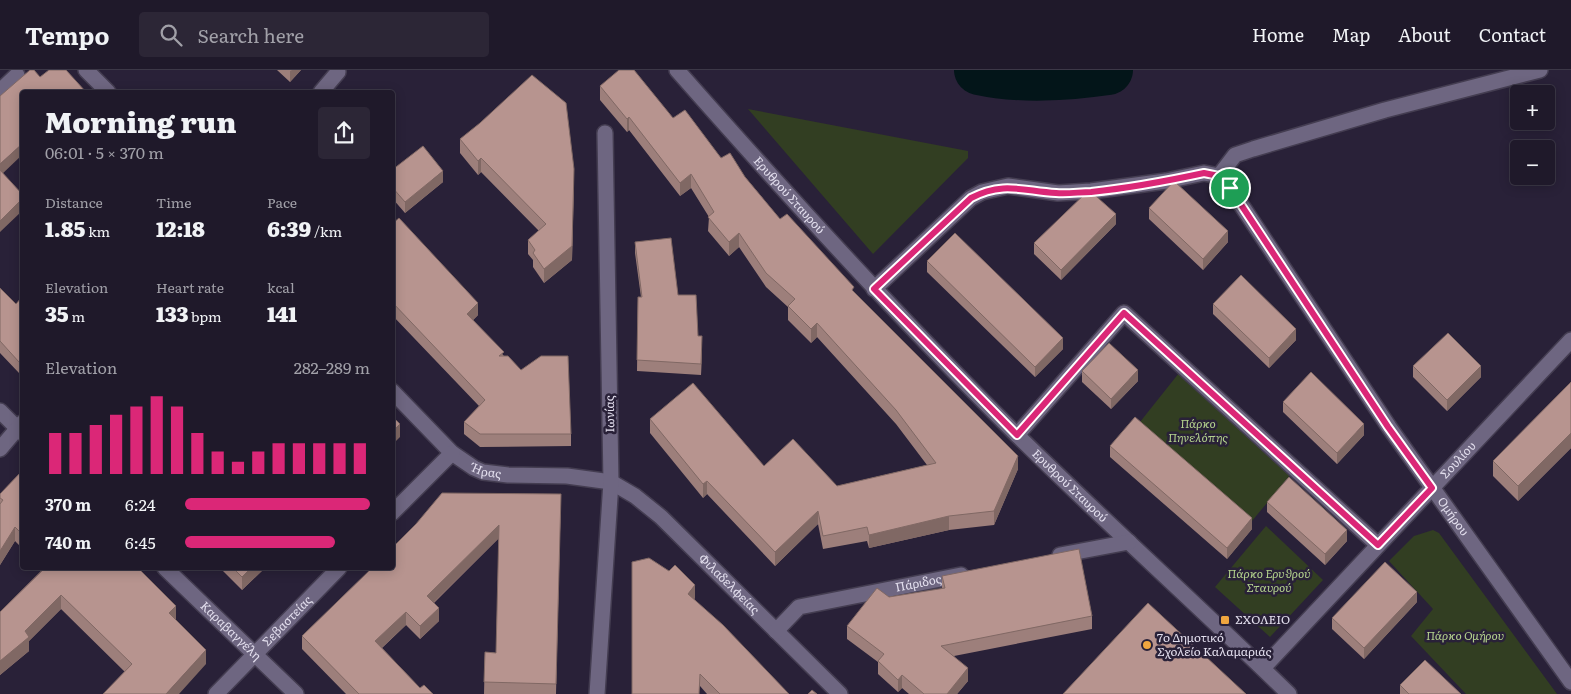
<!DOCTYPE html>
<meta charset="utf-8">
<style>
:root{--surface:#1f192a;--page:#2c2636;--text:#f1f3f6;--muted:#a1a0a8;--line:#3c3847;--accent:#db2777}
body{margin:0;font-family:Literata,serif;background:var(--page);color:var(--text);height:100vh;display:flex;flex-direction:column;font-size:19px;white-space:nowrap}
*{box-sizing:border-box;margin:0}
p{font-size:16px;color:var(--muted)}
.icon{flex:none;width:28px;height:28px;fill:none;stroke:currentColor;stroke-width:2;stroke-linecap:round;stroke-linejoin:round}
.map{position:relative;flex:1;overflow:hidden}
.sheet{position:absolute;left:20px;top:20px;width:375px;height:480px;display:flex;flex-direction:column;background:var(--surface);border-radius:5px;box-shadow:0 2px 12px #0003,0 0 0 1px var(--line)}
.sheet>*{flex:none}
.tools{position:absolute;left:1510px;top:15px;display:grid;gap:10px}
.tools a{display:grid;place-items:center;width:45px;height:45px;border-radius:5px;background:var(--surface);box-shadow:0 2px 12px #0003,0 0 0 1px var(--line);font-size:25px}
.pin{position:absolute;display:grid;place-items:center;width:42px;height:42px;color:#fff;margin:-21px;border:2px solid #fff;border-radius:50%;box-shadow:0 1px 5px #0007}
.round{display:grid;place-items:center;flex:none;width:52px;height:52px;border-radius:5px;background:var(--page)}
.headline{display:flex;align-items:center;justify-content:space-between;height:85px;padding:0 25px}
h1{font-size:28px;font-weight:800;line-height:38px}
.stats{display:grid;grid-template-columns:repeat(3,1fr);gap:8px;height:85px;padding:5px 25px}
.stats div{display:grid;align-content:center}
.stats b{font-size:21px;font-weight:800}
.stats small{font-size:14px;font-weight:400}
.stats p{font-size:14px}
.chart{height:140px;padding:10px 25px}
.chart p{display:flex;justify-content:space-between}
.chart svg{width:100%;height:90px;margin-top:5px;stroke:var(--accent);stroke-width:6}
ul{padding:0 25px;list-style:none;font-size:16px}
li{display:grid;grid-template-columns:80px 60px 1fr;align-items:center;height:38px}
li i{height:12px;border-radius:6px;background:var(--accent)}
header{display:flex;align-items:center;gap:30px;box-sizing:border-box;height:70px;padding:0 25px;background:var(--surface);border-bottom:1px solid var(--line)}
header strong{font-size:24px}
nav{display:flex;gap:28px;margin-inline-start:auto;font-size:18px}
.search{width:350px;height:45px;background:var(--page);display:flex;align-items:center;gap:12px;box-sizing:border-box;padding:0 18px;border-radius:5px;color:var(--muted);font-size:19px}
.map>svg:first-child{display:block}
.green{fill:#323e22}
.lines{fill:none;stroke-linecap:round;stroke-linejoin:round}
.river{stroke:#031519;stroke-width:50}
.minor-casing{stroke:#443d51;stroke-width:18}
.minor{stroke:#6e6681;stroke-width:15}
.wall{fill:#9d7f7b}
.shaded-wall{fill:#806864}
.building{fill:#b7948f;stroke:#806864}
.route-casing{stroke:#fff;stroke-width:10}
.route{stroke:#db2777;stroke-width:6}
.poi-dot{fill:#f0a63f;stroke:#292138;stroke-width:2}
.labels{text-anchor:middle;stroke-width:5;stroke-linejoin:round;paint-order:stroke}
.street-label{font-size:12px;fill:#e3dfee;stroke:#292138}
.park-label{font-size:12px;font-style:italic;fill:#b4d28d;stroke:#292138}
.poi-label{font-size:12px;fill:#e3dfee;stroke:#292138;text-anchor:start}
</style>
<header>
<strong>Tempo</strong>
<div class="search"><svg class="icon" aria-label="search" viewBox="0 0 24 24"><circle cx="10" cy="10" r="6"/><path d="M15 15l6 6"/></svg>Search here</div>
<nav><a>Home</a><a>Map</a><a>About</a><a>Contact</a></nav>
</header>
<div class="map">
<svg width="1571" height="624" viewBox="0 0 1571 624">
<rect width="100%" height="100%" fill="#292138"/>
<path class="green" d="M748 39 968 81V88L873 184Z
M1179 303 1291 404 1252 451 1140 352Z
M1266 456 1323 510 1270 567 1215 517Z
M1433 460 1439 463 1557 624H1466L1411 566 1433 539 1389 491 1414 466Z"/>
<g class="lines">
<path class="river" d="M979 0C1021 9 1065 6 1108 0"/>
<g class="minor-casing">
<g id="minor">
<path d="M86 0 108 22"/>
<path id="s1" d="M677 0C787 125 897 246 1015 363 1105 452 1199 536 1289 624"/>
<path d="M0 21 17 5"/>
<path d="M321 22 338 2"/>
<path d="M1219 106 1235 85 1253 79 1385 40 1540 0"/>
<path id="s2" d="M874 219 971 128 982 122 1008 116 1058 123 1091 121 1166 111 1204 103 1219 106 1230 118 1389 357 1571 612"/>
<path id="s3" d="M392 321 452 383 474 398 483 402 508 405 567 406 611 412 635 426 661 447 840 624"/>
<path d="M0 341 22 363"/>
<path d="M1017 365 1124 243 1378 475"/>
<path d="M0 379 22 353"/>
<path d="M392 443 452 383"/>
<path d="M1060 485 1129 472"/>
<path id="s4" d="M165 498 296 624"/>
<path id="s5" d="M776 561 799 537 961 505"/>
<path id="s6" d="M1263 598 1571 270"/>
<path id="s7" d="M216 624 339 498"/>
<path d="M597 624 611 412 605 63"/>
</g>
</g>
<use href="#minor" class="minor"/>
</g>
<path class="wall" d="M277 0H301L290 12Z
M600 16 673 48 745 107 780 149 854 222 1018 399 994 455 949 460 869 478 867 471 823 479 818 454 775 496 707 424 703 428 650 363V349L764 396 837 416 927 395 896 354 817 267 811 273 788 250V237L766 217 739 177 729 186 708 161 709 147 691 118 680 126 629 60 627 62 600 30Z
M460 69 574 113 572 190 544 213 533 197V190L528 184V170L539 161 481 102 478 105 460 83Z
M392 100 443 112 405 143 392 128Z
M1149 138 1228 172 1203 200 1149 149Z
M392 154 478 245 473 250 571 364V376L480 377 464 364V352L479 336 392 245Z
M1116 154 1061 210 1034 184V173Z
M635 172 678 225 702 277 701 305 637 301 638 227H641L635 183Z
M927 191 1063 279 1035 307 927 202Z
M0 218 16 234 22 227 19 303 0 283Z
M1213 234 1296 270 1269 298 1213 244Z
M1413 296 1481 307 1447 341 1413 307Z
M1082 301 1138 311 1111 339 1082 312Z
M1571 312V378L1518 431 1493 406V391Z
M1283 332 1364 365 1337 394 1283 342Z
M1110 376 1252 459 1227 489 1110 387Z
M22 401V478L15 471 0 495V424Z
M561 424 556 624H484L485 582 496 583 499 468 434 533 439 551 420 569 406 555 382 578 420 618 433 624H346L302 579V566Z
M1267 432 1347 471 1325 495 1267 442Z
M632 492 695 528 694 529 789 624H707L700 616Z
M42 498H138L176 550 206 594 125 602 61 539 29 571V581L0 605V542L43 499Z
M220 498H265L242 520Z
M942 506 1092 546V559L954 586 968 611 957 624H909L902 618 898 622 878 604V592L847 569V556L889 527 942 519Z
M1417 532 1364 589 1332 559V548Z
M1400 615 1461 624H1400Z"/>
<path class="shaded-wall" d="M292 0H301L290 12V1Z
M629 47V60L627 62V49Z
M22 74V85L0 106V94Z
M481 88V102L478 105V91Z
M574 99 572 190 544 213V199Z
M443 101V112L405 143V132Z
M691 104V118L680 126V113Z
M22 129V141L0 162V151Z
M1116 144V154L1061 210V200Z
M1228 161V172L1203 200V189Z
M739 163V177L729 186V172Z
M478 233V245L467 256V244Z
M817 253V267L811 273V259Z
M1296 259V270L1269 298V288Z
M702 266V277L701 305V294Z
M1063 268V279L1035 307V297Z
M22 288V299L19 303V292Z
M1481 296V307L1447 341V330Z
M1138 300V311L1111 339V329Z
M400 354V367L392 375V362Z
M1364 354V365L1337 394V383Z
M1571 363V378L1518 431V416Z
M1018 386V399L994 455V441Z
M707 411V424L703 428V414Z
M818 441V454L775 496V482Z
M949 446V460L869 478V465Z
M1252 448V459L1227 489V478Z
M499 455V468L427 539V526Z
M15 457V471L0 495V481Z
M1347 460V471L1325 495V484Z
M251 498H265L242 520V507Z
M695 515V528L688 536V524Z
M1417 522V532L1364 589V578Z
M61 525V539L29 571V581L0 605V591L25 561Z
M176 536V550L169 543Z
M439 538V551L420 569V556Z
M406 542V555L375 584V571Z
M206 580V594L179 624H166Z
M968 598V611L957 624H947Z
M902 605V618L898 622V610Z"/>
<path class="building" d="M30 0H34L40 7 49 0H66L86 22H22V74L0 94V26Z
M619 0H634L673 48 685 40 721 88 730 83 745 107 780 149 787 144 854 217 852 220 1018 386 994 441 949 446 869 465 867 457 823 466 818 441 775 482 707 411 703 414 650 349 693 313 764 396 793 369 837 416 936 393 896 340 817 253 811 259 788 236 795 229 766 203 739 163 729 172 708 147 714 142 691 104 680 113 629 47 627 49 600 16Z
M532 5 566 33 574 99 572 176 544 199 533 183 535 180 528 170 546 154 481 88 478 91 460 69 480 53Z
M423 76 443 101 405 132 392 117V100Z
M0 100 22 124V129L0 151Z
M1174 111 1228 161 1203 189 1149 138Z
M1089 120 1116 144 1061 200 1034 173Z
M399 148 478 233 467 244 504 282 499 286H508L521 300 541 286H568L571 364H480L464 352 485 330 392 232V154Z
M955 163 1063 268 1035 297 927 191Z
M671 168 678 225H696L698 266H702L701 294 637 290 638 227H642L635 172Z
M1241 205 1296 259 1269 288 1213 234Z
M0 218 16 234 22 227V288L19 292 0 271Z
M1448 263 1481 296 1447 330 1413 296Z
M1109 273 1138 300 1111 329 1082 301Z
M1311 302 1364 354 1337 383 1283 332Z
M1571 312V363L1518 416 1493 391Z
M392 346 400 354 392 362Z
M1135 347 1252 448 1227 478 1110 376Z
M22 401V464L15 457 0 481V434L3 430 0 428V424Z
M1289 407 1347 460 1325 484 1267 432Z
M442 423 561 424 556 614 484 612 485 582 496 583 499 455 427 526 439 538 420 556 406 542 375 571 420 618 424 615 433 624H359L302 566 372 498H392V478L416 454Z
M1079 479 1092 546 941 576 968 598 947 624H924L902 605 898 610 878 591 884 584 847 556 877 518 889 527 945 518 942 506Z
M649 488 669 501 675 495 695 515 688 524 723 555 789 624H720L700 604 699 624H632V492Z
M1385 492 1417 522 1364 578 1332 548Z
M45 498H138L176 536 169 543 206 580 166 624H103L132 594 61 525 25 561 29 567 0 591V542Z
M233 498H251L242 507Z
M1148 533 1246 624H1063Z
M1425 590 1461 624H1409L1400 615Z
M812 620 817 624H808Z"/>
<g class="lines">
<g class="route-casing">
<path id="route" d="M1204 103 1219 106 1230 118 1388 357 1432 418 1378 475 1124 243 1017 365 874 219 971 128C1003 111 1023 121 1056 123 1068 124 1080 122 1091 122 1129 118 1167 111 1204 103Z"/>
</g>
<use href="#route" class="route"/>
</g>
<g class="poi-dot">
<rect x="1220" y="545" width="10" height="10" rx="2.5"/>
<circle cx="1147" cy="575" r="5"/>
</g>
<g class="labels">
<g class="street-label">
<text dy="4" stroke="none"><textPath href="#s1" startOffset="168">Ερυθρού Σταυρού</textPath></text>
<text transform="translate(610 344) rotate(-91)" y="4">Ιωνίας</text>
<text dy="4" stroke="none"><textPath href="#s6" startOffset="285">Σουλίου</textPath></text>
<text dy="4" stroke="none"><textPath href="#s3" startOffset="126">Ήρας</textPath></text>
<text dy="4" stroke="none"><textPath href="#s1" startOffset="572">Ερυθρού Σταυρού</textPath></text>
<text dy="4" stroke="none"><textPath href="#s2" startOffset="799">Ομήρου</textPath></text>
<text dy="4" stroke="none"><textPath href="#s5" startOffset="155">Πάριδος</textPath></text>
<text dy="4" stroke="none"><textPath href="#s3" startOffset="408">Φιλαδελφείας</textPath></text>
<text dy="4" stroke="none"><textPath href="#s7" startOffset="102">Σεβαστείας</textPath></text>
<text dy="4" stroke="none"><textPath href="#s4" startOffset="91">Καραβαγγέλη</textPath></text>
</g>
<g class="park-label">
<text x="1198" y="358">Πάρκο<tspan x="1198" dy="14">Πηνελόπης</tspan></text>
<text x="1269" y="508">Πάρκο Ερυθρού<tspan x="1269" dy="14">Σταυρού</tspan></text>
<text x="1465" y="570">Πάρκο Ομήρου</text>
</g>
<g class="poi-label">
<text x="1235" y="554">ΣΧΟΛΕΙΟ</text>
<text x="1157" y="572">7o Δημοτικό<tspan x="1157" dy="14">Σχολείο Καλαμαριάς</tspan></text>
</g>
</g>
</svg>
<div class="tools">
<a>+</a>
<a>−</a>
</div>
<div class="pin" style="left:1230px;top:118px;background:#1e9e55"><svg class="icon" aria-label="arrive" viewBox="0 0 24 24"><path d="M6 21V4h12l-3 4 3 4H6"/></svg></div>
<section class="sheet">
<div class="headline"><div><h1>Morning run</h1><p>06:01 · 5 × 370 m</p></div><a class="round"><svg class="icon" aria-label="share" viewBox="0 0 24 24"><path d="M12 15V3M7 8l5-5 5 5M5 13v7h14v-7"/></svg></a></div>
<div class="stats">
<div><p>Distance</p><b>1.85<small> km</small></b></div>
<div><p>Time</p><b>12:18</b></div>
<div><p>Pace</p><b>6:39<small> /km</small></b></div>
</div>
<div class="stats">
<div><p>Elevation</p><b>35<small> m</small></b></div>
<div><p>Heart rate</p><b>133<small> bpm</small></b></div>
<div><p>kcal</p><b>141</b></div>
</div>
<div class="chart"><p><span>Elevation</span>282–289 m</p>
<svg viewBox="0 0 160 44" preserveAspectRatio="none"><path d="M5 44V24M15 44V24M25 44V20M35 44V15M45 44V11M55 44V6M65 44V11M75 44V24M85 44V33M95 44V38M105 44V33M115 44V29M125 44V29M135 44V29M145 44V29M155 44V29"/></svg>
</div>
<ul>
<li><b>370 m</b>6:24<i style="width:100%"></i></li>
<li><b>740 m</b>6:45<i style="width:81%"></i></li>
</ul>
</section>
</div>
